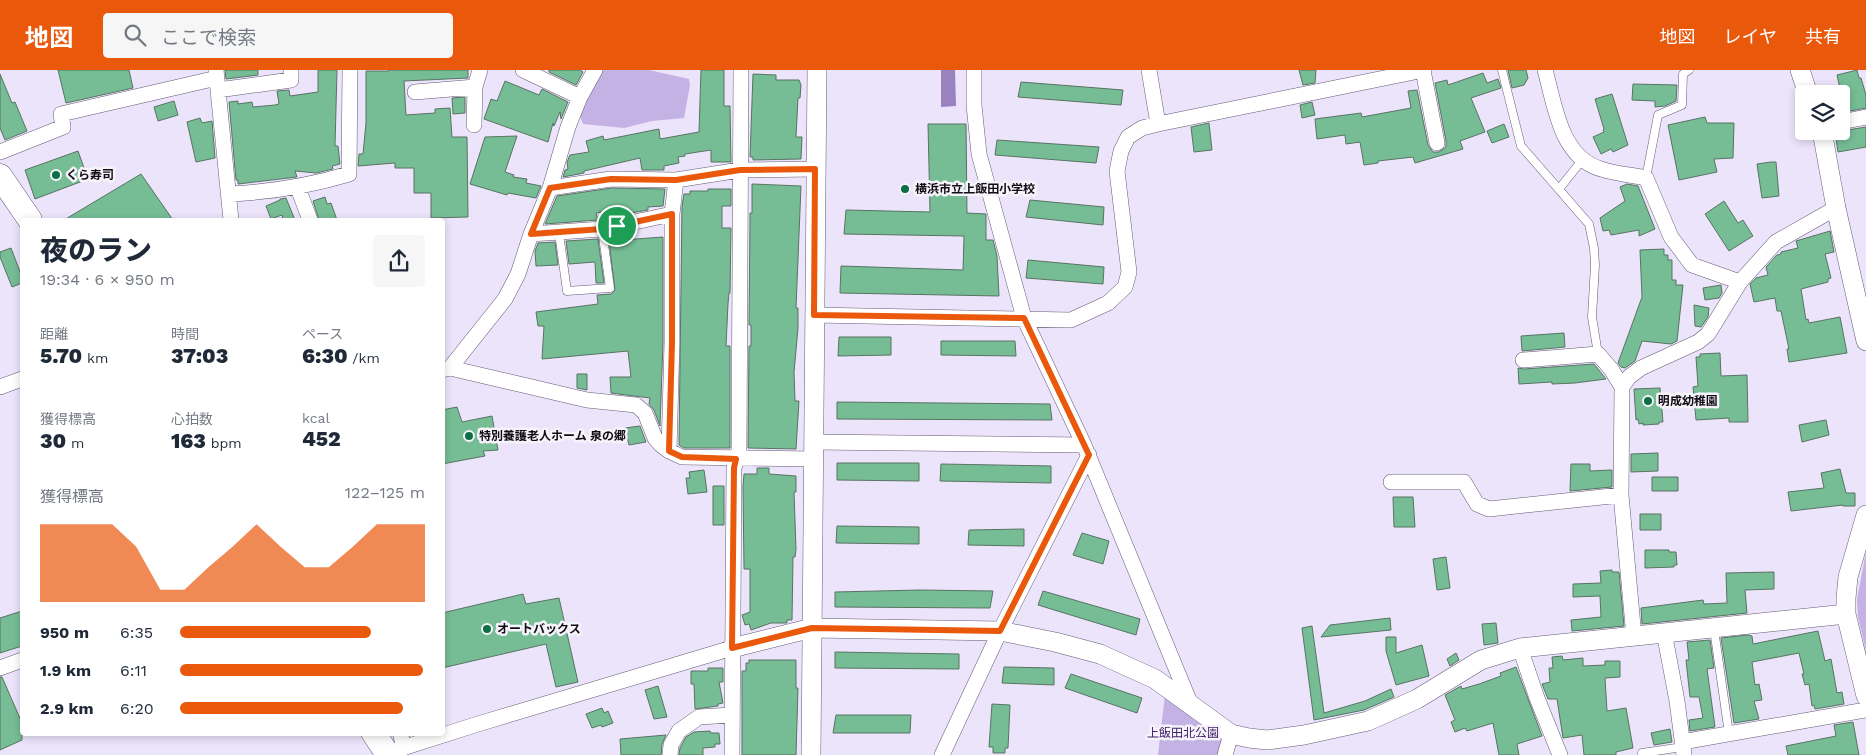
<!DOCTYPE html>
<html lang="ja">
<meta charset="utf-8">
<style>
:root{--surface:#fff;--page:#f6f6f7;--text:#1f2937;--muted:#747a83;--accent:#ea580c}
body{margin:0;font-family:"Work Sans","Noto Sans JP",sans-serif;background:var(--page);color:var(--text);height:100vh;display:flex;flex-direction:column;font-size:19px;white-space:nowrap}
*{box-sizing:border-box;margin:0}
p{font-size:16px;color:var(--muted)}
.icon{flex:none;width:28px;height:28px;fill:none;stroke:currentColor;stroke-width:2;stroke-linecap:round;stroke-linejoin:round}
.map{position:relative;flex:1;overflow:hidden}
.details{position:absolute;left:20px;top:148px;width:425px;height:518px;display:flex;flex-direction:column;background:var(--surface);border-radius:5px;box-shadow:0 2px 8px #0003}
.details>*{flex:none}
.controls{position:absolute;left:1795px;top:15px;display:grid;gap:10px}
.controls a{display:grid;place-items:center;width:55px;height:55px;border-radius:5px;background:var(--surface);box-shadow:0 2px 8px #0003;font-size:25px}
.pin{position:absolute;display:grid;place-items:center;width:42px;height:42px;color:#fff;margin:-21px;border:2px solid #fff;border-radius:50%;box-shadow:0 1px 5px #0007}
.round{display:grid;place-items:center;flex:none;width:52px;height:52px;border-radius:5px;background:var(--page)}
.headline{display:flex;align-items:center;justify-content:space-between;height:85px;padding:0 20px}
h1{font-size:28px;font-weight:800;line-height:38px}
.figures{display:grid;grid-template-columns:repeat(3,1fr);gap:8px;height:85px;padding:5px 20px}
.figures div{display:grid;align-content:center}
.figures b{font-size:21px;font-weight:800}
.figures small{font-size:14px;font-weight:400}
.figures p{font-size:14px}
.chart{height:140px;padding:10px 20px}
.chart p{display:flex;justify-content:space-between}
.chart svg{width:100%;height:90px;margin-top:5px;fill:var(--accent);opacity:.7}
ul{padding:0 20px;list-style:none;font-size:16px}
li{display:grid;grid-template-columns:80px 60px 1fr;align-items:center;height:38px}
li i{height:12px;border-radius:6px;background:var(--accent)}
header{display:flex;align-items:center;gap:30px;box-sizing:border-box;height:70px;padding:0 25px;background:var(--accent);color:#fff}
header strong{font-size:24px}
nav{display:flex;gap:28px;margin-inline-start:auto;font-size:18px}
.search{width:350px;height:45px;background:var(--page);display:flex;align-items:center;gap:12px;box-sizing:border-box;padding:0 18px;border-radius:5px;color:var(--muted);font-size:19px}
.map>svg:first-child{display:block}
.green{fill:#c5b2e4}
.water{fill:#9a81bf}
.building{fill:#76bd95;stroke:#587363}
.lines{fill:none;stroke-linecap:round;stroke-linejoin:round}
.service-casing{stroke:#635a73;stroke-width:9}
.minor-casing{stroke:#635a73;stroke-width:16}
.tertiary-casing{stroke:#635a73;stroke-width:20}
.primary-casing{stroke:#635a73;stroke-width:25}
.service{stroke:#fff;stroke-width:8}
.minor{stroke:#fff;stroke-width:15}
.tertiary{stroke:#fff;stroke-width:19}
.primary{stroke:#fff;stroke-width:24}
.route-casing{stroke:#fff;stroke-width:10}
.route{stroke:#ea580c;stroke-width:6}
.poi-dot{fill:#0c6f45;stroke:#f6f4fa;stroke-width:2}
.labels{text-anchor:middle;stroke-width:5;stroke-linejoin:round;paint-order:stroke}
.poi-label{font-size:12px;font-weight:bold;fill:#100c16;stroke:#f6f4fa;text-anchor:start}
.park-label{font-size:12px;fill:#43206a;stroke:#f6f4fa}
</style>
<header>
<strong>地図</strong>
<div class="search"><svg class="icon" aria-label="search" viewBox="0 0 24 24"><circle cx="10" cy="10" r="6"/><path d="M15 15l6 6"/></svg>ここで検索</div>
<nav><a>地図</a><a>レイヤ</a><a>共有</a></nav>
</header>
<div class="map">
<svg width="1866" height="685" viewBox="0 0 1866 685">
<rect width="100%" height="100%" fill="#ece4fb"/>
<path class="green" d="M602 0H649L689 9 690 15 684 48 652 51 624 58 583 54 579 43Z
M1866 482V581L1858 547 1857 529Z
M1165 624 1225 666 1220 685H1158Z"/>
<path class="water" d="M941 0H955L956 36 941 37Z"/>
<path class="building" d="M58 0H129L133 18 66 33Z
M225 0H258V5L226 9Z
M318 0H337L335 76H338L340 94 332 96 333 99 316 103 295 101 297 107 238 114V110H236L229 32 238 31V34L252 32 253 37 275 35 279 34 277 21 289 20 290 26 318 22Z
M389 0H468V8L404 11 406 45 435 43V39L450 38 452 67H467L468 147 431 148V123H414V98H395V93L358 96 359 84H363L366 53V1H389Z
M549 0H580L583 2 576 15 549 2Z
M701 0H724V36H730L731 92H711V80L685 84V86L678 87 679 93 664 96V100H642L640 88 584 101V103L563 107 565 100 568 99 567 92 570 85 589 82 586 71 603 66 604 70 659 59 660 69 699 62Z
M1299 0H1316L1315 13 1303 15Z
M1508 0H1526L1528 8 1524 15 1512 18Z
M1857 0 1859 8H1861L1866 25V38L1845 42 1844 38H1841V23L1837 5Z
M1483 3 1487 13 1498 9 1501 18 1471 28 1485 62 1460 71 1463 79 1415 93 1413 87 1378 91V93L1364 95 1360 72 1346 74 1345 65 1317 69 1315 49 1361 43 1362 47 1411 38 1408 21 1417 20 1428 75 1433 82H1439L1446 77V71L1435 13 1447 10 1448 15Z
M0 4 12 33 15 32 27 61 5 70 0 58Z
M753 4 776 5V10H799L801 15 800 28H798L796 67H802L801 89 753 90V87H750Z
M505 11 539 25 542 19 568 32 561 49 560 42 554 56 553 53 548 72 484 49 491 29 497 31Z
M1021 12 1123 20 1121 35 1018 27Z
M1633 14 1677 15 1676 31 1665 36 1655 37V31L1632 30Z
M1612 24 1628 75 1613 82 1611 79 1601 84 1593 67 1604 62 1603 60 1604 59 1595 29Z
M465 27V43L453 44 452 28Z
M174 31 178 45 158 51 154 37Z
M1312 32 1315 45 1302 48 1300 35Z
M1705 47 1707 53H1734L1733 88 1714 89 1717 102 1679 110 1668 55Z
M200 48 202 53 212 51 215 88 196 92 187 52Z
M1209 53 1212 80 1194 82 1191 57Z
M928 54H966L967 143 986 144V170H993L997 186 999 226 840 223 841 196 963 200 964 166 844 164 846 140 930 142Z
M1504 54 1509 67 1492 73 1487 61Z
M1866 57V77L1838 82 1835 62Z
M517 66 505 102 514 105 513 107 527 109 526 113 541 116 536 128 508 123 507 125 470 114 485 67Z
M997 70 1099 77 1096 93 995 85Z
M78 81 88 109 35 129 25 100Z
M1771 92H1776L1779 126 1762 128 1757 94Z
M141 104 173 150H64Z
M752 114 801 116 796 238H798V258L794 302 795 331H799L796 379 748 378 749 276H751V255H749L750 149V143H752Z
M1627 114 1638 116 1655 159 1639 166V160L1611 165 1609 160 1603 161 1600 148 1625 131 1620 117Z
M612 118 665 119 663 136 648 137V140L625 144 624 138 596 143 598 150 545 154 557 126Z
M708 119H731V136H722V158H731L730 223H729L728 234 726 276H730V378H684L679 375 682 136 684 124H690V121H708Z
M325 127 327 134 331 133 337 150H319L313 131Z
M286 128 295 150H283L282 145 271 149 266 136 280 130V129Z
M1030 130 1104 137 1103 155 1026 147Z
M1724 131 1738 153 1743 150 1753 166 1729 181 1705 144Z
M1830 161 1834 182 1825 184 1831 208 1828 209V212L1801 219 1806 250 1808 249 1809 253 1840 247 1847 283 1789 292 1787 279H1789L1781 241H1777L1775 228 1754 232 1750 214 1756 208 1768 205 1766 197 1777 185 1781 184V182L1798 178 1796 171Z
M663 167V272L660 356 654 340 649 334 650 328 611 323 610 307H631L628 281 542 289 544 256H538L536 242 598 234 597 225 611 224 615 220 609 171Z
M598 169 604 213H596L595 192 569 194 566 171Z
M555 172 558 195 536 196 535 181 538 173Z
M11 178 22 207V213L12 217 0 187V182Z
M1664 179V185H1668V190H1672V210H1676V215H1683L1677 271 1671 274 1642 271 1635 291 1625 298 1621 297 1618 293 1642 227 1640 180Z
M1028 190 1104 197 1103 214 1026 208Z
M1721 215 1722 223 1719 228 1705 230 1703 218Z
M1694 235 1709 238 1708 247 1701 257 1695 256Z
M1564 263 1565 277 1522 281 1521 266Z
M839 267H891V285L838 286Z
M941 271H1015L1016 286 941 285Z
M1720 283 1721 306 1747 305 1748 352H1729V348L1696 350 1693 317 1698 316 1696 287H1700V284Z
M1594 294 1606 309 1575 313 1552 314V312L1519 314 1518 298 1524 299Z
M577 304H587V320L577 318Z
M1660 318 1663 352H1659V354L1643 355V353L1639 354 1638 349 1636 350 1634 319Z
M837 332 1050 334 1052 350 837 349Z
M457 337 462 352 492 346 498 380 483 381 485 386 442 394V340Z
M1826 350 1829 365 1802 372 1799 355Z
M640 356 646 372 629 375 625 358Z
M1658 383V401L1631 402V384Z
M837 393H919V411L837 410Z
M941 394 1051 396V413L940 411Z
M1571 394H1590V401L1612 400V417L1570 421Z
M757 398H769V404L796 406V422H794L796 479 795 487H793L792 550H787V553H771L751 560 749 554 745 555 742 545 750 542V499H744L743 416 744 404H757Z
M1840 399 1846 423H1855V436H1843V435L1791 441 1788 422 1824 418 1821 403Z
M704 400 707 422 688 424 686 408H690L689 402Z
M1652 407H1678V421H1652Z
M713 416H724V455H713Z
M1393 427H1413L1415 457H1394Z
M1640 444H1661V460H1640Z
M837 456 919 457V474L836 473Z
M1024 459V476L968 475 969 460Z
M1082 463 1109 471 1103 494 1073 485Z
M1645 480H1669V482H1676L1677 495H1674V497L1645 498Z
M1446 487 1450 518 1437 520 1433 489Z
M1612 500V502H1619L1624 556 1572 561 1571 550 1601 547 1600 526 1573 527V514L1601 513 1600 501Z
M1774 502V519L1745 520 1747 543 1642 554 1641 538 1703 530 1704 534 1727 533 1726 503Z
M920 520 993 521 990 538 835 537V522Z
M1043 521 1140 549 1136 565 1038 535Z
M523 524 526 534 559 528 578 612 556 617 546 574 442 598V543Z
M22 541V576L0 583V548Z
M1390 548 1391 560 1321 567 1330 555Z
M1496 553 1498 573 1484 575 1482 554Z
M1312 556 1324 643 1365 631 1391 619 1394 627 1364 640 1314 650 1302 558Z
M1818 561 1825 591 1831 589 1837 623 1842 622 1844 634 1815 639 1814 635 1812 636 1809 614 1805 615 1802 604H1804L1799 583 1752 592 1755 615 1759 614 1762 630 1754 631 1759 649 1734 653 1721 568 1748 565 1752 566 1753 574Z
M1386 567H1396V583L1422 575 1429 606 1396 615 1386 581Z
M1710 570 1714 598 1707 599 1715 657 1690 661 1689 650 1703 648 1699 627H1690L1686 590H1689L1687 572Z
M835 582 959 584V599L835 598Z
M1456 583 1459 590 1450 596 1447 589Z
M1562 586 1563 590 1583 588V596L1605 595V591H1620V607L1605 608 1607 641 1626 638 1633 678 1616 682V685H1584L1582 665 1563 668 1557 629H1548L1542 614 1550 612 1549 598H1553L1552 587Z
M749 590H796V618H798L796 685H742V601H746V593H749Z
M1004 597 1054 598V615L1002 613Z
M1516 597 1542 666 1517 674 1519 685H1499L1493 653 1467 661 1465 658 1455 662 1451 652 1455 650 1445 625 1461 616 1462 619 1479 614 1501 606 1500 603Z
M708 598H723V612H719L723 633 718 634V636L695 639 694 614H691V601H708Z
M1071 604 1142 628 1137 643 1065 618Z
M0 607H2L22 653V670L0 680Z
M658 616 667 647 654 649 645 620Z
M992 634 1010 635 1008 678H1005V683H993V677H989Z
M602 638 604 643 608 641 613 653 602 657 601 655 592 658 586 644Z
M836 645H911L910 663H833Z
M1853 652 1859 685H1788L1786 676 1836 666 1834 655Z
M1670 659 1672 672 1654 675 1651 663Z
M710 661 711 663H719L720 674H715V677L703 678V685H679L680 678 686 667 694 662Z
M666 665 662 674 661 685H621L620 669Z"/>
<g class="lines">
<g class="service-casing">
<path id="service" d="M1502 0 1521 76 1589 154 1594 178 1595 195 1592 247 1598 284
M1646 108 1658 45 1682 35 1683 4 1689 0
M1559 119 1583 89
M559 163 567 221 610 218 602 159
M1714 559 1729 664
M1642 683 1683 677"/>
</g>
<g class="minor-casing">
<path id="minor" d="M216 0 231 150
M523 0 580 27
M974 0V35L979 84 1024 248 1084 375 1191 635
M1149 0 1158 54
M1423 0 1437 73
M1545 0C1555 35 1560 87 1601 99 1616 104 1632 105 1646 108L1671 167 1692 195 1740 212
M218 20 291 10V0
M415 22 475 17
M1841 52 1866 47
M474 55 475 17 480 0
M0 82 63 57 61 44 217 8
M298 118 310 150
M550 118 611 109 676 110
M230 124C271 122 309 116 349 104L350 0
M531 164 602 159 672 144
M814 245 1071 250 1108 233 1125 217 1129 202 1117 101 1121 81 1128 67 1142 58 1158 54 1424 0
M1523 290 1598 284 1611 299 1622 317 1621 425 1634 567
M450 298 505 229 518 204 531 164 550 118 568 57 580 27 595 0
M442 300 450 298 587 330 636 335 645 343 655 368 661 375 669 381 682 387 813 389
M0 317 22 309
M1622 317 1629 307 1641 298 1698 272 1708 264 1740 212 1776 172 1836 138
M813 372 1084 375
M669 381 672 272V144L676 110 740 100 815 99
M1391 412H1464L1477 434 1489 439 1621 425
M1664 562 1677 631 1684 685
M1520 578 1537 628 1560 685
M0 598 22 590
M400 662 404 678
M1682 672 1866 640
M387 683 478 654 732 578
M670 685 671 675 679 661 699 647 732 645
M732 685 734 398 739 380 741 0
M942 685 1000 561 1089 385
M1225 685 1231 664"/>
</g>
<g class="tertiary-casing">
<path id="tertiary" d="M1800 0 1808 24
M1822 61 1836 138 1866 271
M1866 445 1848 507 1846 528V544L1866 626
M732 578 812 558 1000 561 1055 572 1100 584 1155 609 1231 664 1249 668 1267 670 1304 665 1368 651 1417 629 1481 590 1520 578 1846 544
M811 685 817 0"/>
</g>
<g class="primary-casing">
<path id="primary" d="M0 106 30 150
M373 662 388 685"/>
</g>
<use href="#service" class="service"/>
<use href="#minor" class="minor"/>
<use href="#tertiary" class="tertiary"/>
<use href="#primary" class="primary"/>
</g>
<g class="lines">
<g class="route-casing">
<path id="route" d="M815 99 814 245 1024 248 1089 385 1000 561 812 558 732 578 734 398 736 389 682 387 669 381 672 272V144L602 159 531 164 550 118 611 109 676 110 740 100Z"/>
</g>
<use href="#route" class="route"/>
</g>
<g class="poi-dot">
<circle cx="56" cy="105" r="5"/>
<circle cx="905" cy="119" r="5"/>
<circle cx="1648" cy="331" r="5"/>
<circle cx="469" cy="366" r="5"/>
<circle cx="487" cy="559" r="5"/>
</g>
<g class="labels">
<g class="poi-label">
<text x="66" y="109">くら寿司</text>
<text x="915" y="123">横浜市立上飯田小学校</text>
<text x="1658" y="335">明成幼稚園</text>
<text x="479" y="370">特別養護老人ホーム 泉の郷</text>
<text x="497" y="563">オートバックス</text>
</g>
<g class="park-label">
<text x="1183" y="667">上飯田北公園</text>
</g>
</g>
</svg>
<div class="controls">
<a><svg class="icon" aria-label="layers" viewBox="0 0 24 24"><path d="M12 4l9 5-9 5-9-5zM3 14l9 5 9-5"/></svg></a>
</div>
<div class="pin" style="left:617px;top:156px;background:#1e9e55"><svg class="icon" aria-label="arrive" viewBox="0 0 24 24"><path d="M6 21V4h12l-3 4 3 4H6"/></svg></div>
<section class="details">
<div class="headline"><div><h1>夜のラン</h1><p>19:34 · 6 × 950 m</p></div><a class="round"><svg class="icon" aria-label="share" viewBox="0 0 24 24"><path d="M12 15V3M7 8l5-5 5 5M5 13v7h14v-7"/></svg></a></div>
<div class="figures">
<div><p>距離</p><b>5.70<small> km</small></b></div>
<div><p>時間</p><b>37:03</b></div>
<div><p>ペース</p><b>6:30<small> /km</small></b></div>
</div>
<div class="figures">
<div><p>獲得標高</p><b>30<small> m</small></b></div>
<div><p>心拍数</p><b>163<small> bpm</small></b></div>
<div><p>kcal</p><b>452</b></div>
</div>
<div class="chart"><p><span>獲得標高</span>122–125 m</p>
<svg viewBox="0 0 160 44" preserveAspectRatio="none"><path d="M0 44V6L10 6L20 6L30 6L40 17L50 38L60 38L70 27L80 17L90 6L100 17L110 27L120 27L130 17L140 6L150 6L160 6V44z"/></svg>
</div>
<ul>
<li><b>950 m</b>6:35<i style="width:78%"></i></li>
<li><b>1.9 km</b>6:11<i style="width:99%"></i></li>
<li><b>2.9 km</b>6:20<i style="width:91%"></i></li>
</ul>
</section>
</div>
